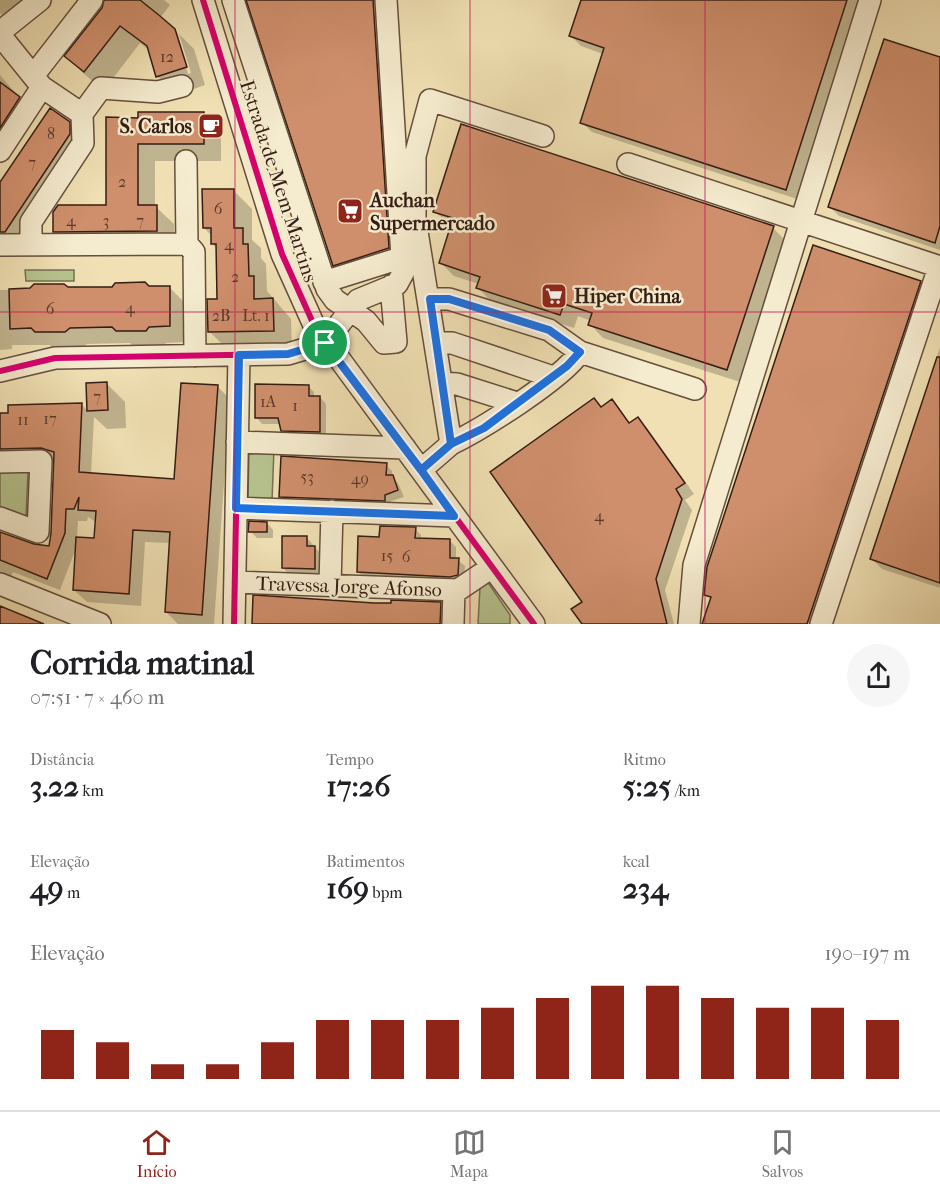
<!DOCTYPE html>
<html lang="pt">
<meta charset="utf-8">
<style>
:root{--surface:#fff;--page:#f6f6f6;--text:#202124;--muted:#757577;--line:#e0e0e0;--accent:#8f2418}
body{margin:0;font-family:"IM FELL French Canon",serif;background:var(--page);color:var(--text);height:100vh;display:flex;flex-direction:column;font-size:22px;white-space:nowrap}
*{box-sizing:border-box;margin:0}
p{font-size:20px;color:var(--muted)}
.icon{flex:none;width:33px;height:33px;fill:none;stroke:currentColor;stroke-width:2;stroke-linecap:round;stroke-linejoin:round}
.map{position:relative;height:624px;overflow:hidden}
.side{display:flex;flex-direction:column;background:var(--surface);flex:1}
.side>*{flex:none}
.pin{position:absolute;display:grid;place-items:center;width:51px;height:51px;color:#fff;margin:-26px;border:3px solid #fff;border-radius:50%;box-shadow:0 2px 6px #0007}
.round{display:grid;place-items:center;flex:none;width:63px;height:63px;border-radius:32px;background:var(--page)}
.head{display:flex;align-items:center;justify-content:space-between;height:102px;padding:0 30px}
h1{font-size:33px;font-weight:700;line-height:45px}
.figures{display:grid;grid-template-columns:repeat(3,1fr);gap:9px;height:102px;padding:6px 30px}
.figures div{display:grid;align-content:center}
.figures b{font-size:30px;font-weight:700}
.figures small{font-size:16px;font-weight:400}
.figures p{font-size:16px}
.chart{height:168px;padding:12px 30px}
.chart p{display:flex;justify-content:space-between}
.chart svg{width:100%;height:108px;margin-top:6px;stroke:var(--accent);stroke-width:6}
.menu{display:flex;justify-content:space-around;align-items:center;height:84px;border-top:2px solid var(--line);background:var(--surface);font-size:16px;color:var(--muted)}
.menu a{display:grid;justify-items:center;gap:3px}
.menu .selected{color:var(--accent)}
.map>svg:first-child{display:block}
.green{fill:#b6c38f;stroke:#767052;stroke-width:1.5}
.shadow{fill:#0003;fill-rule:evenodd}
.building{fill:#cf8f6c;stroke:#351d14;stroke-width:1.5}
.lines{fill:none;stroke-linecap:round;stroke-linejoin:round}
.minor-casing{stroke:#644e3c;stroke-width:24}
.minor{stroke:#f5ebce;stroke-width:21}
.cycleway-casing{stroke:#f5ebce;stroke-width:10}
.cycleway{stroke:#d6006c;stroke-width:6}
.route-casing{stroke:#fff;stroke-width:12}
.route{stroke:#1a73e8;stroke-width:8}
.grid{fill:none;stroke:#c2185b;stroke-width:1.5;stroke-opacity:0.55}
.labels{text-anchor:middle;stroke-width:5;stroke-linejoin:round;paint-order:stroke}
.number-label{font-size:16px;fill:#5c3a2a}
.poi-label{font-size:20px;font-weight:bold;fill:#351d14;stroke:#f5ebce;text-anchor:start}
.street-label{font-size:20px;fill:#351d14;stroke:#f5ebce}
</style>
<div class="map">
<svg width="940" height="624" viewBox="0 0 940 624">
<rect width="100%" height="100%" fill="#f0e0b3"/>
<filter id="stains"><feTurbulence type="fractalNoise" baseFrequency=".00333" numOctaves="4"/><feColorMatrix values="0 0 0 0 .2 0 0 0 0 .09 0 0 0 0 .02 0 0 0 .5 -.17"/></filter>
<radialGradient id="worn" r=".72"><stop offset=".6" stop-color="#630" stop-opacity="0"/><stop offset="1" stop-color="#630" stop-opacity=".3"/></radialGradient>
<path class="green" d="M25 270H74V281H26Z
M249 447 274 448 272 502 248 501Z
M0 470 28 471 26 517 0 509Z
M487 581 510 615V624H478L480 587Z"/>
<path class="shadow" d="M0 0H45L13 26 0 13Z
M105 0H164L170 5 160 18 177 32 188 74 191 73 179 34 194 49 205 85 176 95 157 76 150 51 140 43 104 90 85 75 66 56 103 8Z
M248 0H390L402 262 348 279 334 265Z
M582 0H861L797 199 592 132 581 122 603 54 581 46 571 36Z
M940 59V250L839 216 830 207Z
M0 75 25 104 0 142Z
M203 114 221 131V161H155V206L174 224V248L72 249 54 231 108 206 140 119Z
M69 123 88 142 29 242 0 253V184Z
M233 190 252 209V240L261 248V258L266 264 267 291 291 319 292 349 228 350 209 331 219 301 218 249 212 244V236L204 228Z
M434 211 773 228 786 241 740 382 603 338 590 324 591 321 578 316 574 328 491 301 478 288 479 284 454 276 440 262 452 226Z
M920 282 931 293 820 624H704L712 600 706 594Z
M169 287 186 304V342L166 343 163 347H134L130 343 87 344 82 348 54 349 50 345H12V349L0 350V290Z
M940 347V588L882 569 872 559Z
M106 383 125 402 126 428 107 429 94 417 91 474 176 480 218 387 230 399 214 624H178L166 612 171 543 145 542 141 606 87 602 74 590 76 548 60 590 13 572 9 580 0 577V533L33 545 50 547 55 460 0 464V416L82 405 88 411 87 384ZM88 517 96 522 95 539 77 538 78 521H87Z
M308 386 314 392V397H320L326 404V438L289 436 281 424H262L256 417Z
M611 401 630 424 638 418 648 429 694 494 685 500 692 510 665 590 674 624H583L602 408Z
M386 465 392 471V477L398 483 404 497 391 501V506L287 502 280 496Z
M267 523 273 530V538H257L250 531Z
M415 529 421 535V540L450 541 456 547V559L465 566 464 580 365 578 358 572 381 538Z
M307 538 321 554V574H289L283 568Z
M440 604 446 610V624H422Z"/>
<path class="building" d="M104 0H140L160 16 175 29 187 67 156 77 147 46 120 26 84 72 64 56 102 8Z
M246 0H373L389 248 333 266Z
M581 0H847L786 190 580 123 604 48 569 36Z
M884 39 940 57V226L935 243 828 207Z
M0 82 20 97 0 128Z
M50 108 70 122V134L5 232H0V182Z
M138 112H204V144H138V205H157V231L53 232V212L58 205H106V117L138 118Z
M461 124 774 226 727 370 588 325 592 313 564 304 560 315 476 288 480 277 439 263 453 218 433 212Z
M202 189H234V228H243V244H248L249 276H254V299L273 298 274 331 208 332 207 299H217L216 244H211V228H203Z
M813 245 921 281 807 624H702L711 597 704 595 707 567Z
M145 282 149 286H170V326L149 327 146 331H116L112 327 70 328 65 332H35L31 328 10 329 9 289 30 288 34 284H64L68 287H112L115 283Z
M937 357H940V583L870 559Z
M107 382 108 410 87 411 86 383Z
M181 383 218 385 202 615 165 612 170 532 133 530 129 594 73 590 76 537 94 538 96 511 78 510 79 497 74 509H66L65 533 47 579 0 560V532L34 544 49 546 51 533 54 452 41 448 0 449V413H8V405L82 403 79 472 174 479Z
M255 384 309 385V396H320V432L281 431 278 418H255Z
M594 398 601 407 612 399 629 423 638 417 685 483 676 489 682 499 656 579 667 624H582L571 609 582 602 490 472Z
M281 456 387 463 386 475H393L398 490 385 495V501L279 497Z
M249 521 267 522V532H248Z
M380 526 416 527 415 538 450 539V558H459L458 575 450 577 357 572 358 536 379 537Z
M282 536H307V546H315V569L282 568Z
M253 595 374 603H391V600L441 602 440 624H252Z
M0 606 44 624H0Z"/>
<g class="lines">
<g class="minor-casing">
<path id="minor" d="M203 0 282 254 313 323 534 624
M233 0 327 289 335 300 366 321 384 343 396 342 391 286
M0 32 40 0
M0 35 42 87 82 114
M33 76 92 0
M0 151 42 87
M186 161 187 244 194 252 195 356
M628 164 940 267
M31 235V222L83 143 82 114 101 88 158 92 182 86
M0 245 187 244
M324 282 394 260H403
M430 299H449L549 330 580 352
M325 343 358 300 397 284 403 273 386 0
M436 343H452L553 377
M0 371 55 358 288 354 325 343
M442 383 457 384 517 403
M237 442 405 448
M451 444C482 429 562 379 580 352L695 389
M0 462 41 461 38 532 0 518
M421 470 451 444 415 219V156L430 100 543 136
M236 508 454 516
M235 582 458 590 492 567
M0 584 100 624
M330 585 332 511
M234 624 239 355
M453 624 454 590
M689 624 694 565 870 0
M821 624 939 267"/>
</g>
<use href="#minor" class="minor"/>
<g class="cycleway-casing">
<path id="cycleway" d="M203 0 282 254 313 323 534 624
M0 371 55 358 288 354 325 343
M234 624 239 355"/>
</g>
<use href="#cycleway" class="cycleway"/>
</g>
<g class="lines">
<g class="route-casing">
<path id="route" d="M325 343 288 354 239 355 236 508 454 516 421 470 451 444 484 428 567 366 580 352 549 330 449 299H430L451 444 421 470 325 343"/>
</g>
<use href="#route" class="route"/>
</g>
<path class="grid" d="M235 0V624M470 0V624M705 0V624M0 312H940"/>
<defs>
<g id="cafe-square" transform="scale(1.35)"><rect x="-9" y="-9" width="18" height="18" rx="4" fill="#8f2418" stroke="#f5ebce"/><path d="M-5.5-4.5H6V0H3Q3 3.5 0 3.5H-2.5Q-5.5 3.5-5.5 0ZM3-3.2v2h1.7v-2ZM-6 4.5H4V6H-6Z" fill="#fff"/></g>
<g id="supermarket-square" transform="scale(1.35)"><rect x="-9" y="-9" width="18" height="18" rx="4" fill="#8f2418" stroke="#f5ebce"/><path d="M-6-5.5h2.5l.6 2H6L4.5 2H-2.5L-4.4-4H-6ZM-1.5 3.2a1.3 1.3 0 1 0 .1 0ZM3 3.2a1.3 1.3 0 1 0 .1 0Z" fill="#fff"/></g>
</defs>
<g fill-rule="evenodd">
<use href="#cafe-square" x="211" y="126"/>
<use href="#supermarket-square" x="350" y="211"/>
<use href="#supermarket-square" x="554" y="296"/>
</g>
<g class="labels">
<g class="number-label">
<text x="167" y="62">12</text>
<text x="51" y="139">8</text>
<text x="32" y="168">7</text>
<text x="122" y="187">2</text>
<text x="218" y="214">6</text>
<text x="71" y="226">4</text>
<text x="106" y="226">3</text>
<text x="140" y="226">7</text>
<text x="229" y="250">4</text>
<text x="235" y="282">2</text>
<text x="130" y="313">4</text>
<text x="50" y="314">6</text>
<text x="221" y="321">2B</text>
<text x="256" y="321">Lt. 1</text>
<text x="97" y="402">7</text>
<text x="268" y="407">1A</text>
<text x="295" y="411">1</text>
<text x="50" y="424">17</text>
<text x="23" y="425">11</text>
<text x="307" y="482">53</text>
<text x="360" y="484">49</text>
<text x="599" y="521">4</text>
<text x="387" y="561">15</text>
<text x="406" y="562">6</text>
</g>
<g class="poi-label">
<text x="192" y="133" text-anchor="end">S. Carlos</text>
<text x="370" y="207">Auchan<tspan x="370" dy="23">Supermercado</tspan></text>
<text x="574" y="303">Hiper China</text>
</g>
<g class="street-label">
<text transform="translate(279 181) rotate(72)" y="7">Estrada de Mem Martins</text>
<text transform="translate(349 586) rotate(2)" y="7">Travessa Jorge Afonso</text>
</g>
</g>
<rect width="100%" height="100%" filter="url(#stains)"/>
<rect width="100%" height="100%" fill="url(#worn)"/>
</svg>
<div class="pin" style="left:325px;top:343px;background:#1e9e55"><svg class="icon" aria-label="arrive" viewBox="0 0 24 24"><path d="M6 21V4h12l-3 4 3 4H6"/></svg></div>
</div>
<section class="side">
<div class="head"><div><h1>Corrida matinal</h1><p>07:51 · 7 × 460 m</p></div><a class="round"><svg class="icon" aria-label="share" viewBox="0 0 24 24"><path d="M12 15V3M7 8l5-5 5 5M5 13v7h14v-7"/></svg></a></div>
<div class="figures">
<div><p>Distância</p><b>3.22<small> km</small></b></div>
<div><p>Tempo</p><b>17:26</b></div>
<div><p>Ritmo</p><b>5:25<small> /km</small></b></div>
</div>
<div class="figures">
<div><p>Elevação</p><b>49<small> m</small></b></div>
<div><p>Batimentos</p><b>169<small> bpm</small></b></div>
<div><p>kcal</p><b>234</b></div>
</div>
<div class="chart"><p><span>Elevação</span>190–197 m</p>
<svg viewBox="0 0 160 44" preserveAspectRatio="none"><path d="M5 44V24M15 44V29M25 44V38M35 44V38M45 44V29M55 44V20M65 44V20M75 44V20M85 44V15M95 44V11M105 44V6M115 44V6M125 44V11M135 44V15M145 44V15M155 44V20"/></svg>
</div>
</section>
<nav class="menu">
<a class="selected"><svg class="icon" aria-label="home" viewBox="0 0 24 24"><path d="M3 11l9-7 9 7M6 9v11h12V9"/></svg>Início</a>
<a><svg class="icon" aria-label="map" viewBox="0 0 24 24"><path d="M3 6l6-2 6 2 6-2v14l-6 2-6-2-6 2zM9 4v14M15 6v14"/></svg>Mapa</a>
<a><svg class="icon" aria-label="saved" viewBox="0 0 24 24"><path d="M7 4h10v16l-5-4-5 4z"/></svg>Salvos</a>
</nav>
